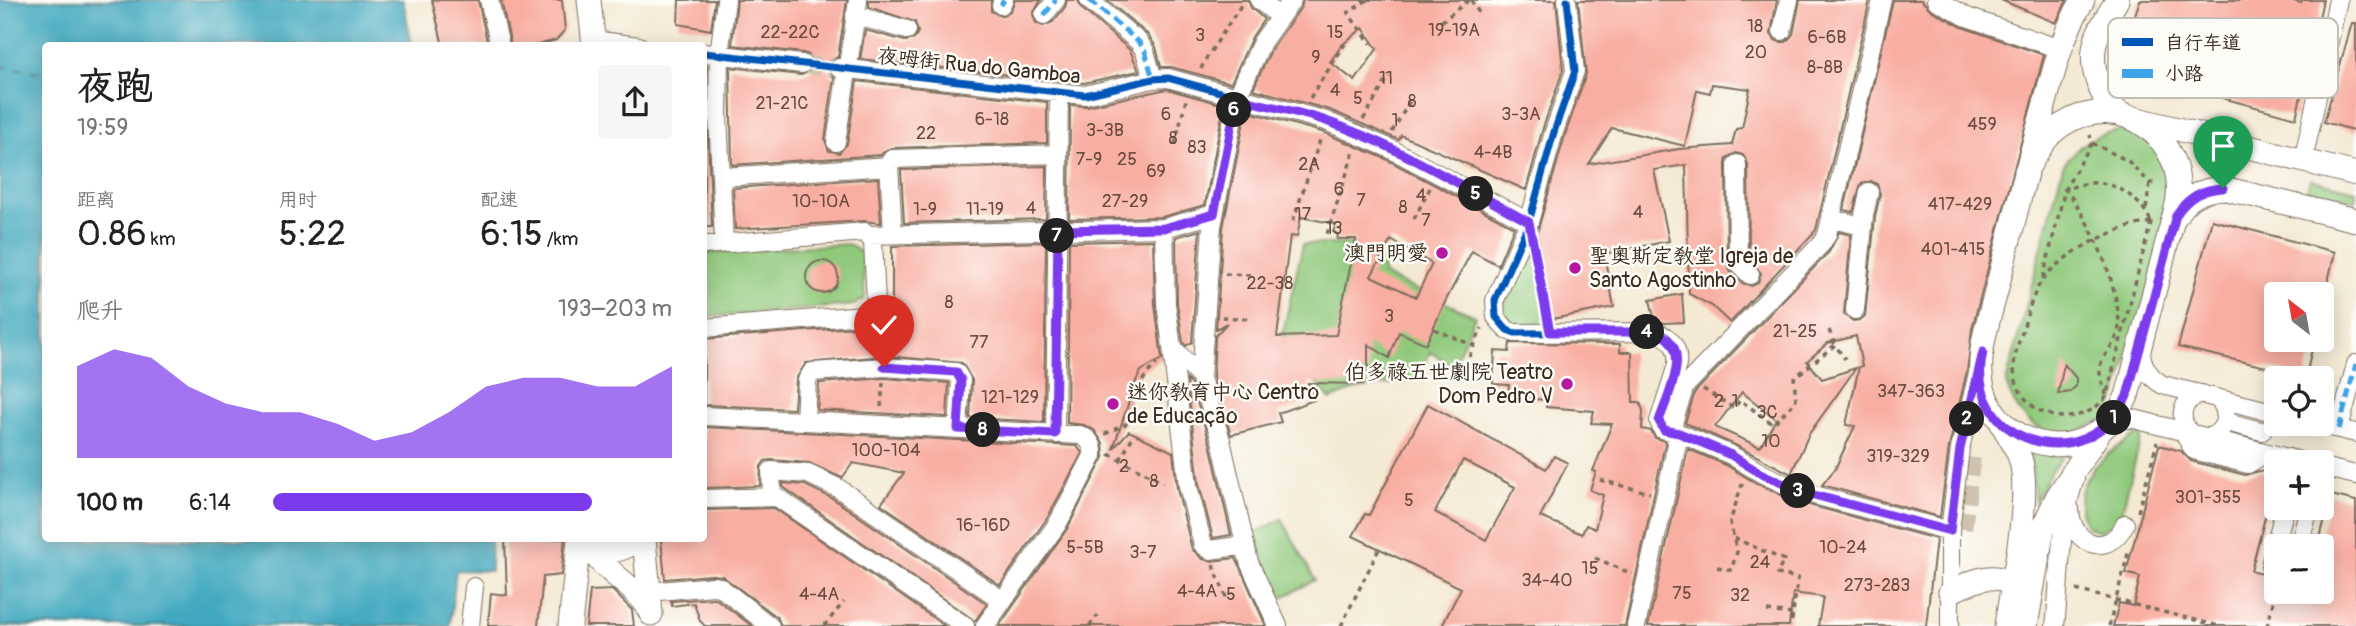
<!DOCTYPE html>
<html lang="zh">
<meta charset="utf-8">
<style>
:root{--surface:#fff;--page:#f6f6f6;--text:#222;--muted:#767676;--accent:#7c3aed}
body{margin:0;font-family:Pangolin,"LXGW WenKai TC",sans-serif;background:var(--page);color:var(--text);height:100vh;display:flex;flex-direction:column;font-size:26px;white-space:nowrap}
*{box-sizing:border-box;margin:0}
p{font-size:23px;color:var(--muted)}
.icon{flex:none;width:38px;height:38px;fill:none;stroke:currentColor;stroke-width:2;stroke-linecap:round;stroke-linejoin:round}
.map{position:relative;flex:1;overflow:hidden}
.side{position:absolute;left:42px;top:42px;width:665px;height:500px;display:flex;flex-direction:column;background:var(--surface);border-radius:7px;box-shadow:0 4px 18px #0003}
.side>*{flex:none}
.needle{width:46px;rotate:329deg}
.fabs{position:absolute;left:2264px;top:282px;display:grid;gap:14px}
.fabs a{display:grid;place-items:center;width:70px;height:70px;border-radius:7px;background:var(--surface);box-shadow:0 4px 18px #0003;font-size:35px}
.pin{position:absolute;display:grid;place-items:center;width:60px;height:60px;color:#fff;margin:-72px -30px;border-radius:50% 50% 50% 0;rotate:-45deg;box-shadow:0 0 7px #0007}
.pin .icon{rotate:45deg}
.km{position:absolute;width:35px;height:35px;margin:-18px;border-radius:50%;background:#222;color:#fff;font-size:19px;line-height:35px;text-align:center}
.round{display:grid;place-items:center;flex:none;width:74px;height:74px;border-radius:7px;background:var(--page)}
.headline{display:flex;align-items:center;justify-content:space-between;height:119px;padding:0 35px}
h1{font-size:38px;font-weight:600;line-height:52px}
.metrics{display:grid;grid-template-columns:repeat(3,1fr);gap:10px;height:119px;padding:7px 35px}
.metrics div{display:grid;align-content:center}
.metrics b{font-size:35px;font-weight:600}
.metrics small{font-size:19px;font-weight:400}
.metrics p{font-size:19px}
.chart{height:196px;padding:14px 35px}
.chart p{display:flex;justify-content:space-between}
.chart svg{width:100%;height:126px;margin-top:7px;fill:var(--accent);opacity:.7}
ul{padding:0 35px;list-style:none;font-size:23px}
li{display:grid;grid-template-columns:112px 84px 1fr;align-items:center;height:52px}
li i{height:18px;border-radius:9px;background:var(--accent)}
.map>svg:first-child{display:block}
.green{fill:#90c97c;stroke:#667a4d;stroke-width:2}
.water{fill:#3fa8bf;stroke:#3d696e;stroke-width:2}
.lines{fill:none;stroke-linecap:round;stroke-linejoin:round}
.ferry{stroke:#3d5c5e;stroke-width:2;stroke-dasharray:9 7;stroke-linecap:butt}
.building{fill:#f9aea2;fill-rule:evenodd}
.minor-tunnel{stroke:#cfc3af;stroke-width:18;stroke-dasharray:18 9;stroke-linecap:butt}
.minor-casing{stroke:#7c6d5d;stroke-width:20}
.major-casing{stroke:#7c6d5d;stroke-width:25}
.path{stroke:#7c6d5d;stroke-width:3.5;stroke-dasharray:5 5;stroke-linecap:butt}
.minor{stroke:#fff;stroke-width:18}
.major{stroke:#fff;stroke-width:23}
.quiet{stroke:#3fa3ea;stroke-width:5;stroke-dasharray:10 5;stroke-linecap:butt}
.cycleway-casing{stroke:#fdfcf7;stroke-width:11}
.cycleway{stroke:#0057b8;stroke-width:7}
.route-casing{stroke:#fff;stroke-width:14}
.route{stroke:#7c3aed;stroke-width:9}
.poi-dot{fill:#b5179e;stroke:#fdfcf7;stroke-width:2.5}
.labels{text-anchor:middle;stroke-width:5;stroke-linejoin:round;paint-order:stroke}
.number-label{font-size:18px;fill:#6a4b3f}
.street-label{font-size:21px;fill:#3b2a1e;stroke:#fdfcf7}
.poi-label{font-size:21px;fill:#3b2a1e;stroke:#fdfcf7;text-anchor:end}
.key{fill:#fdfcf7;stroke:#c3bdb6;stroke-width:2}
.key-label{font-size:19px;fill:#3b2a1e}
</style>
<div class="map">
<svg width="2356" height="626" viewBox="0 0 2356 626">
<rect width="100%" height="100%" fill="#fdfcf7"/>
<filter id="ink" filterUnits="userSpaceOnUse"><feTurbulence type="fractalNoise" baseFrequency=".0143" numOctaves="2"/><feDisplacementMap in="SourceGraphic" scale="14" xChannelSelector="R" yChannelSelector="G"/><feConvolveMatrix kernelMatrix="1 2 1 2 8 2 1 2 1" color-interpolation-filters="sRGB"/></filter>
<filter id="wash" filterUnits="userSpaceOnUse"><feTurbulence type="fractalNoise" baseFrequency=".00686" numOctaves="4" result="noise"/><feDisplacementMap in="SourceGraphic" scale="28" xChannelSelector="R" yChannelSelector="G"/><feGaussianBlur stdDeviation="1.57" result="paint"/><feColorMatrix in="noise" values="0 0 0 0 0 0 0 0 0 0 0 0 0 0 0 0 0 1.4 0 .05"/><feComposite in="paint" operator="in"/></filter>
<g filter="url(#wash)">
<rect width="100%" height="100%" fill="#f4e9d3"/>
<path class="green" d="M2115 131H2136L2153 139 2181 189 2109 417C2096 422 2081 432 2068 434 2036 438 2014 411 2006 383L2063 166C2077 147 2091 135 2115 131Z
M2310 179 2356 191V201L2307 190Z
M1534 225 1553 327H1518L1505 321 1500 300Z
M848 244 862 253 865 298 854 305 704 317V253Z
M1303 244H1356L1385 255 1383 275 1475 316 1453 366 1430 352 1417 379 1353 390 1330 400 1282 336Z
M2143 431 2122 511 2112 524 2100 531 2087 527C2062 481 2109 452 2143 431Z
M2027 448 2044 455 2063 457 2051 471 2035 502 2032 467Z
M1282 519 1315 580 1283 597 1250 536Z"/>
<path class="water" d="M0 0H403L412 45 46 46V539H490L491 571 456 570 450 626H0Z"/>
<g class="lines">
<path class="ferry" d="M0 66 46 73"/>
</g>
<g id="blocks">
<path class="building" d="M432 0H478L488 46H443Z
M501 0H562L565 30 556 40 534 46H511Z
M679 0H715L711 30 678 24Z
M737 0H847L838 57 830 61 828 66 829 73 834 78 825 140 829 151 839 153 847 144 857 81 1047 102V143L892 148 886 150 881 155 732 165 730 67 801 75 811 71 813 65 809 55 803 53 732 45Z
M869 0H991V11L1001 16 1010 11 1015 0H1041L1033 14 1036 23 1043 26 1053 22 1065 7 1067 0H1078L1082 9 1130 50 1139 71 1084 83 860 59 865 30 905 41 914 39 918 32 915 22 869 7Z
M1107 0H1248L1251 8 1264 19 1252 37 1231 83 1171 67H1161L1156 47 1148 35Z
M1303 0H1556L1563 70 1543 128 1526 190 1401 135 1399 140 1330 110 1253 89 1272 48 1301 7ZM1363 28 1377 49 1355 81 1330 62 1342 45Z
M1578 0H1777L1771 34 1775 40 1780 42H1786L1793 34 1800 0H1870L1816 230 1730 323 1712 306 1689 294 1686 165 1654 170 1669 241 1604 254 1614 307 1552 319 1537 233 1565 135 1586 74ZM1712 84 1750 89 1742 128 1736 129 1732 145 1679 149 1589 164 1612 128 1685 146 1697 90 1710 93ZM1736 153 1743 155 1748 164 1749 258 1761 273 1758 283 1752 286 1742 283 1730 271 1727 263 1726 164 1727 158Z
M1893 0H1921L1931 10 1962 27 2044 55 1972 329 1967 371 1949 447 1940 517 1822 485 1835 469 1855 426 1846 425 1859 367 1862 366 1856 336 1828 343 1807 361 1822 379 1856 368 1809 434 1791 474 1735 445 1685 423 1695 392 1829 252 1839 232 1851 235 1844 314 1853 321 1860 320 1865 316 1875 217 1880 194 1877 184 1871 181 1861 184 1853 212 1844 210ZM1742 392 1776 419 1760 447 1715 427Z
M2001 0H2067L2056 23Z
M2140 0H2290L2301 3 2302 0H2323L2296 118 2215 96 2148 81 2134 73 2126 57 2128 36Z
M2352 23H2356V131L2324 122Z
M704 64 707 65V116L712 227H704Z
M1167 89 1224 105 1205 205 1162 217 1069 219 1070 105 1087 106Z
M1246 111 1322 132 1386 159 1514 227 1498 265 1472 251 1446 300 1426 344 1399 332 1389 358 1368 344V371H1363V384L1308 383 1314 400 1278 413 1281 422 1231 435 1213 377 1215 336 1227 323 1216 329 1223 228ZM1301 217 1336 224 1333 232 1338 234 1337 239H1356L1336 335 1277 337 1290 236 1297 237ZM1391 240 1432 264 1416 297 1371 276Z
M1047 166 1046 219 904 223 901 170Z
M878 178 881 223 864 221 735 229 733 188Z
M2212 220 2335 252 2325 294H2277V340H2314L2306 376 2178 347Z
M1200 230 1192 342 1186 346 1183 342 1177 303 1176 237Z
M1153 240 1155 304 1162 359 1141 371 1136 381 1113 449 1129 431 1173 452 1177 489 1192 549 1203 559 1211 561 1236 558 1266 626H999L1067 529 1104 457 1103 443 1094 430 1084 425 1067 423 1069 242Z
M1046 242 1044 422 970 418 972 380 962 363 885 356 806 363 796 379 794 409 704 405V339L892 324V246Z
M806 277a16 16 0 1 1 32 0a16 16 0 1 1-32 0Z
M1682 294 1684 322 1665 323 1655 321 1650 300Z
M1510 343 1620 344V352H1632L1633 402H1640L1643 411 1642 429 1651 431 1655 438 1665 441V444L1625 626H1442L1461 588 1353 536 1365 514 1369 515 1428 404 1546 469 1554 456 1568 463 1540 517 1582 534 1586 525 1595 529 1603 495 1590 490 1596 472 1593 471 1612 424 1591 423 1594 411 1546 407 1547 400 1508 397 1509 385 1493 384 1495 351 1509 352ZM1463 460 1515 487 1486 540 1435 512Z
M2064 364 2076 378V386L2070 392 2058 394Z
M884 378 949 383 947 417 817 410 819 383Z
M1187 380 1191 384 1210 443 1231 535 1213 538 1199 484Z
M704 427 1077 446 1082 453 1048 517 1000 585 881 504 904 473 853 463 842 478 809 463 771 460 765 461 761 466 760 486 704 488Z
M2159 445 2181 451 2191 461 2245 475 2259 471 2276 475 2251 571 2277 578V592H2322V546H2318L2331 495 2356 501V626H2113L2119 603 2133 606 2140 577 2126 573Z
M1688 449 1726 465 1756 483 1794 501 1936 539 1926 626H1818L1823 597 1793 593 1789 626H1648Z
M783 483 805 485 832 498 987 604 975 621 783 487Z
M774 508 945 626H781L777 617 722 576 712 575 665 579 661 539H704V510Z
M505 539H565L561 575 543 577 538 626H488L491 593 507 595Z
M612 590 632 610 634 626H586L590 591Z
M715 598 752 626H705L700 621 694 603 672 606 671 601Z"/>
</g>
</g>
<g filter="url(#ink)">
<use href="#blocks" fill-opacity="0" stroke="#7c6d5d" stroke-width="2"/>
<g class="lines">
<path class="minor-tunnel" d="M802 64 839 68
M1963 529 1972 456"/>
<g class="minor-casing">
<path id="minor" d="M489 0 500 46
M1089 0 1139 42 1145 51 1153 79
M1259 0 1279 16
M1567 0 1575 71 1554 132 1529 222 1495 300 1496 317 1507 330 1515 333 1656 332C1672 338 1679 348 1677 365L1659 421 1662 429 1679 433 1731 455 1761 473 1799 491 1950 531
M1936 0 1967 17 2060 49
M1001 5 1004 0
M855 15 907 30
M1044 15 1056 0
M1782 31 1789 0
M593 40 639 46
M704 53 802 64
M839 68 1085 95 1153 79 1168 78 1326 121 1391 149 1529 222
M836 142 858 1
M2303 161 2338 0
M1737 164 1738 263 1750 275
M721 177 889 166
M1831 219 1863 226
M1164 228 1166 304 1172 347 1201 378 1221 440 1249 562 1278 626
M893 234 889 164 892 159 1058 154
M868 235 1164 228 1214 214
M724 243 718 115 719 55 726 0
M704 245 865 232 873 242 876 303 872 311 864 315 704 328
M1855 310 1864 215 1869 192
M1172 347 1188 486 1203 545 1210 550 1245 545
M2141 349C2141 365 2149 377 2163 385L2277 413
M1201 378 1212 226 1237 98 1262 42 1292 0
M704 416 1080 435C1090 439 1094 446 1093 456L1058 523 985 626
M805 421 807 380 812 372 884 367 956 372 961 380 958 429
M2226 422 2262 431
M2317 424 2356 433
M2107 425 2122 419H2134L2304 462
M2339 429 2356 364
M2183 432 2194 450 2248 464 2266 453
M1055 434 1059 92
M2191 434C2177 419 2181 400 2201 394
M2207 438C2226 432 2232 412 2217 398
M2322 467 2356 475
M772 497 771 471 808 474 838 488 1003 601
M704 499 777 497 965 626
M2070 509C2071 545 2108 559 2125 524
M2299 546 2309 508
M2270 566 2285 508
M649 592 713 586 720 587 770 626
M470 626 474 587
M1636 626 1677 444 1673 423 1685 386 1821 244 1827 235 1882 0
M1950 626V531L1960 449 1978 373
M2055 626C2061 576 2058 527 2075 479"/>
</g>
<g class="major-casing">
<path id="major" d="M589 0 594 46
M2117 0C2111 11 2103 22 2098 34 2087 62 2097 98 2122 115L2356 174
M2026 171C2036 154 2045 136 2062 125 2120 88 2189 139 2177 204L2127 396C2116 421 2096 439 2068 444 2028 450 1989 422 1982 383 1976 351 1991 314 1998 284 2012 227 2026 171 2042 114 2053 74 2061 37 2083 0
M2175 217C2185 198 2202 189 2223 188L2356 220
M2002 424C2008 435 2016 446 2020 458 2032 496 2012 584 2006 626
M585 539C598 571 636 583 651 614
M588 539C602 554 621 554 636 539
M644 539 651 613
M1950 592C1977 579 1999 567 2022 594
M570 626 579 539
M2026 626 2043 528 2057 497 2101 430"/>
</g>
<path class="path" d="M1367 0 1348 13 1371 44
M1471 0 1479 13
M1441 22 1469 0
M442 46 443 45
M1201 69 1204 62 1243 2
M1310 98 1345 44
M1363 120 1389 76
M1392 132 1410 101
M2092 143 2128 161 2150 183H2158
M1175 144 1186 100
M2146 209 2150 183
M1414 219 1430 188
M1293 221 1321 137
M2151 222 2106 397C2077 433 2019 418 2014 371 2013 357 2019 342 2023 329 2028 313 2033 292 2043 279 2067 250 2114 228 2151 222Z
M1327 234 1354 151
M1535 251 1547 316
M1225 274 1253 275
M2043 278 2065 189 2092 143 2090 135
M887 317 899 320
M1222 317 1250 319
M1434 329 1474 346
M1829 330 1835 345
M1465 366 1482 328
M1703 389 1734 408 1740 400 1773 424 1796 401 1794 378 1835 345 1845 359
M2106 395C2104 385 2097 373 2101 363 2107 349 2119 341 2119 324 2118 283 2091 221 2065 189 2076 186 2087 182 2099 183 2120 184 2144 203 2151 222
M881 407 883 383
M1105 434 1128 423C1135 401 1138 379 1157 364
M1109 454 1163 482
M1120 460 1132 438
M1600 480 1650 493
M2138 512 2157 442
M1734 538 1784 560 1777 574 1798 578 1791 626
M1595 558 1632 574
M1213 565 1227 599
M1717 567 1731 570 1737 552 1730 522 1743 481
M2076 590 2219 626
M1767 611 1792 614
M824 626 844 602
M1089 626 1098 615
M1341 626 1379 549
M2109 626 2129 550
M2267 626 2277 587"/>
<use href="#minor" class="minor"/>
<use href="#major" class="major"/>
<path class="quiet" d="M1089 0 1139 42 1145 51 1153 79
M1001 5 1004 0
M1044 15 1056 0
M2339 429 2356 364"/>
<g class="cycleway-casing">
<path id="cycleway" d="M1567 0 1575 71 1554 132 1529 222 1495 300 1496 317 1507 330 1515 333 1656 332C1672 338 1679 348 1677 365L1659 421 1662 429 1679 433 1731 455 1761 473 1799 491 1950 531
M704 53 1085 95 1153 79 1168 78 1326 121 1391 149 1529 222"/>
</g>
<use href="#cycleway" class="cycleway"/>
</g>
</g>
<g class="lines" filter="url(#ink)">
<g class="route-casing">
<path id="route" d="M884 367 956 372 961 380 958 429 1055 434 1058 230 1164 228 1214 214 1237 98C1266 106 1297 111 1326 121 1396 145 1463 187 1529 222L1550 332H1656C1695 346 1668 394 1659 421L1664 430 1679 433 1731 455 1760 473 1799 491 1950 531 1960 449 1983 352C1962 441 2086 483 2127 396L2176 215C2188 197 2202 189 2223 188"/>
</g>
<use href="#route" class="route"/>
</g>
<g class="poi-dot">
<circle cx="1442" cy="253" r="7"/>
<circle cx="1575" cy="268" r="7"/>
<circle cx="1567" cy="384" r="7"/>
<circle cx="1113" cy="404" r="7"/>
</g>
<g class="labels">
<g class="number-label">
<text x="1755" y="32">18</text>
<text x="1454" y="36">19-19A</text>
<text x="790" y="38">22-22C</text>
<text x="1335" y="38">15</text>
<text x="1200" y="41">3</text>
<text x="1827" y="43">6-6B</text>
<text x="1756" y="58">20</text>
<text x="1316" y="63">9</text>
<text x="1825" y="73">8-8B</text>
<text x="1386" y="84">11</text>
<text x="1335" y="96">4</text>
<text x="1358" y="104">5</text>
<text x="1412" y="107">8</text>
<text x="782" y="109">21-21C</text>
<text x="1166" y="120">6</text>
<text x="1521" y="120">3-3A</text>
<text x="992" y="125">6-18</text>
<text x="1395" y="126">1</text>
<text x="1982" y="130">459</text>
<text x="1105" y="136">3-3B</text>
<text x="926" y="139">22</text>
<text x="1173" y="144">8</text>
<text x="1197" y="153">83</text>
<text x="1493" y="158">4-4B</text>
<text x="1089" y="165">7-9</text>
<text x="1127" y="165">25</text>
<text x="1309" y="170">2A</text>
<text x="1156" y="177">69</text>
<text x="1339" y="195">6</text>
<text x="1421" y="201">4</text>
<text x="1361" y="206">7</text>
<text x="821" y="207">10-10A</text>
<text x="1125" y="207">27-29</text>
<text x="1960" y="210">417-429</text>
<text x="1403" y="213">8</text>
<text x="1031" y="214">4</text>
<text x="925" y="215">1-9</text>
<text x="985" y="215">11-19</text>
<text x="1638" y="218">4</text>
<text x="1303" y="220">17</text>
<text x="1426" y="226">7</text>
<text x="1334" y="234">13</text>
<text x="1953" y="255">401-415</text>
<text x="1270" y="289">22-38</text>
<text x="949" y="308">8</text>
<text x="1389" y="322">3</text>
<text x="1795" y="337">21-25</text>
<text x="979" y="348">77</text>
<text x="1911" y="397">347-363</text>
<text x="1010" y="403">121-129</text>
<text x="1719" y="407">2</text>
<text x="1735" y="407">1</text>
<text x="1767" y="418">3C</text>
<text x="1771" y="447">10</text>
<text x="886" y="456">100-104</text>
<text x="1898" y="462">319-329</text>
<text x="1124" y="472">2</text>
<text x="1154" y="487">8</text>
<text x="2208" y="503">301-355</text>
<text x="1409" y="506">5</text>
<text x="983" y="531">16-16D</text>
<text x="1085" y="553">5-5B</text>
<text x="1843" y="553">10-24</text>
<text x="1143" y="558">3-7</text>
<text x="1760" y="568">24</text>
<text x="1590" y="574">15</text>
<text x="1547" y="586">34-40</text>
<text x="1877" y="591">273-283</text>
<text x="1197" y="597">4-4A</text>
<text x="1682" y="599">75</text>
<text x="819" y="600">4-4A</text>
<text x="1231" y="600">5</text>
<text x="1740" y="601">32</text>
</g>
<g class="street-label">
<text transform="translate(979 66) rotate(6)" y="7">夜呣街 Rua do Gamboa</text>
</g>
<g class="poi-label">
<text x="1428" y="260">澳門明愛</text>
<text x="1589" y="263" text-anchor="start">聖奧斯定教堂 Igreja de<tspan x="1589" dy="24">Santo Agostinho</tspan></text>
<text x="1553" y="379">伯多祿五世劇院 Teatro<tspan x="1553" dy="24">Dom Pedro V</tspan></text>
<text x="1127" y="399" text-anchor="start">迷你教育中心 Centro<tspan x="1127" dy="24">de Educação</tspan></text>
</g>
</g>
<rect x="2108" y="18" width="230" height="80" rx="10" class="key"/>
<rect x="2122" y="38" width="31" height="8" fill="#0057b8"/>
<rect x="2122" y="69" width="31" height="9" fill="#3fa3ea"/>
<g class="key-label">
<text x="2165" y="49">自行车道</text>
<text x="2165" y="80">小路</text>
</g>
</svg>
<div class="fabs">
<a><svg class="needle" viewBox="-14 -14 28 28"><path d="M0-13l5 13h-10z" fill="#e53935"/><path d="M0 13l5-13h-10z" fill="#767676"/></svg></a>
<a><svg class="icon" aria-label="locate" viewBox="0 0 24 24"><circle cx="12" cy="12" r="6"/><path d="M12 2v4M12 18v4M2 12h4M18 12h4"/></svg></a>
<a>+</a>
<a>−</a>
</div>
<div class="pin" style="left:2223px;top:188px;background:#1e9e55"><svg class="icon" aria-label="arrive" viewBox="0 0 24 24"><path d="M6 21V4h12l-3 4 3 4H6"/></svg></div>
<div class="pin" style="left:884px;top:367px;background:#d93025"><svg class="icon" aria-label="check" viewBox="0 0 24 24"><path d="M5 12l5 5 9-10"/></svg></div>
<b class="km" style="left:2114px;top:418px">1</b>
<b class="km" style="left:1967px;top:419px">2</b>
<b class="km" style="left:1798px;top:491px">3</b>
<b class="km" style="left:1647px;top:332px">4</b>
<b class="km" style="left:1476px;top:194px">5</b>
<b class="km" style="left:1234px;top:110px">6</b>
<b class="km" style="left:1057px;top:236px">7</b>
<b class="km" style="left:983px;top:430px">8</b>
<section class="side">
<div class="headline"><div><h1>夜跑</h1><p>19:59</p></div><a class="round"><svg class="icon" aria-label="share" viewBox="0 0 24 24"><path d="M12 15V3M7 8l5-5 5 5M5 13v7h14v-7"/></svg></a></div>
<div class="metrics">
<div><p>距离</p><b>0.86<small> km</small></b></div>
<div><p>用时</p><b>5:22</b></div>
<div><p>配速</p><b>6:15<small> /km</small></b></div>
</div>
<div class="chart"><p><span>爬升</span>193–203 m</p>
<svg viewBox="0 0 160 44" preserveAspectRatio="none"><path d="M0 44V12L10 6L20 9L30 19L40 25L50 28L60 28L70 32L80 38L90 35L100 28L110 19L120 16L130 16L140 19L150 19L160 12V44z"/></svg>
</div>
<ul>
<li><b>100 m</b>6:14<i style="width:80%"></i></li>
</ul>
</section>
</div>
